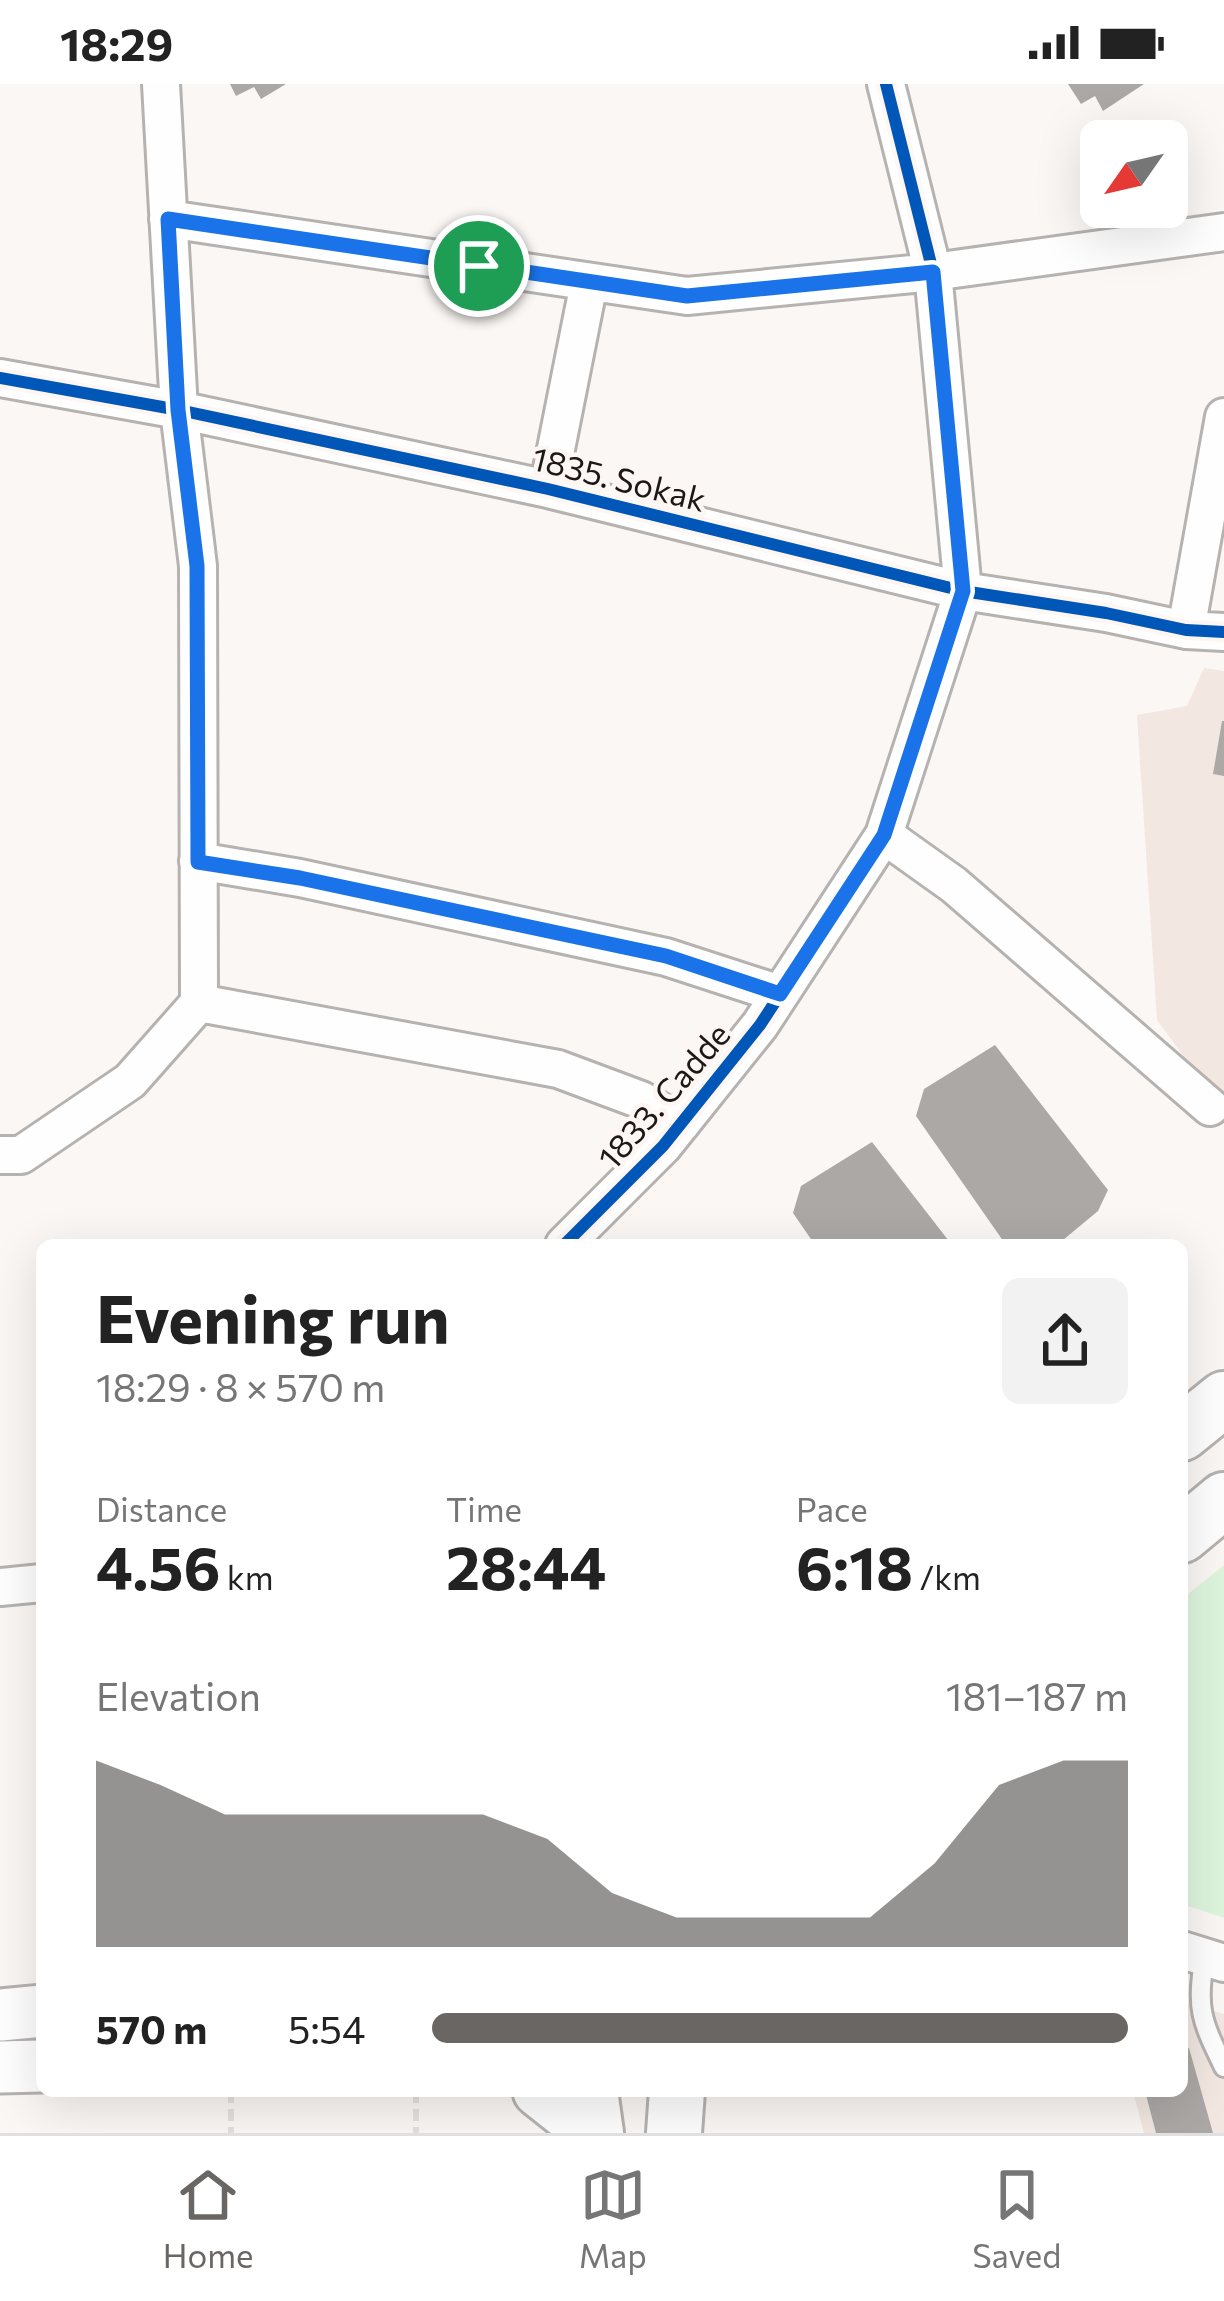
<!DOCTYPE html>
<meta charset="utf-8">
<style>
:root{--surface:#fff;--page:#f2f2f2;--text:#222;--muted:#767676;--line:#e0e0e0;--accent:#696664}
body{margin:0;font-family:Commissioner,sans-serif;background:var(--page);color:var(--text);height:100vh;display:flex;flex-direction:column;font-size:45px;white-space:nowrap}
*{box-sizing:border-box;margin:0}
p{font-size:39px;color:var(--muted)}
.icon{flex:none;width:66px;height:66px;fill:none;stroke:currentColor;stroke-width:2;stroke-linecap:round;stroke-linejoin:round}
.map{position:relative;flex:1;overflow:hidden}
.details{position:absolute;left:36px;top:1155px;width:1152px;height:858px;display:flex;flex-direction:column;background:var(--surface);border-radius:18px;box-shadow:0 12px 48px #0002}
.details>*{flex:none}
.needle{width:78px;rotate:236deg}
.buttons{position:absolute;left:1080px;top:36px;display:grid;gap:24px}
.buttons a{display:grid;place-items:center;width:108px;height:108px;border-radius:18px;background:var(--surface);box-shadow:0 12px 48px #0002;font-size:60px}
.pin{position:absolute;display:grid;place-items:center;width:102px;height:102px;color:#fff;margin:-51px;border:6px solid #fff;border-radius:50%;box-shadow:0 3px 12px #0007}
.round{display:grid;place-items:center;flex:none;width:126px;height:126px;border-radius:18px;background:var(--page)}
.summary{display:flex;align-items:center;justify-content:space-between;height:204px;padding:0 60px}
h1{font-size:66px;font-weight:700;line-height:90px}
.metrics{display:grid;grid-template-columns:repeat(3,1fr);gap:18px;height:204px;padding:12px 60px}
.metrics div{display:grid;align-content:center}
.metrics b{font-size:60px;font-weight:700}
.metrics small{font-size:33px;font-weight:400}
.metrics p{font-size:33px}
.chart{height:336px;padding:24px 60px}
.chart p{display:flex;justify-content:space-between}
.chart svg{width:100%;height:216px;margin-top:12px;fill:var(--accent);opacity:.7}
ul{padding:0 60px;list-style:none;font-size:39px}
li{display:grid;grid-template-columns:192px 144px 1fr;align-items:center;height:90px}
li i{height:30px;border-radius:15px;background:var(--accent)}
.status{display:flex;justify-content:space-between;align-items:center;height:84px;padding:0 60px;background:var(--surface);direction:ltr}
.status svg{height:33px;fill:currentColor}
.tab-bar{display:flex;justify-content:space-around;align-items:center;height:168px;border-top:3px solid var(--line);background:var(--surface);font-size:33px;color:var(--muted)}
.tab-bar a{display:grid;justify-items:center;gap:6px}
.tab-bar .selected{color:var(--accent)}
.map>svg:first-child{display:block}
.built{fill:#f2e7e1}
.green{fill:#def5dd}
.building{fill:#aba8a6}
.lines{fill:none;stroke-linecap:round;stroke-linejoin:round}
.lane-casing{stroke:#b6b2b0;stroke-width:24}
.street-casing{stroke:#b6b2b0;stroke-width:42}
.secondary-casing{stroke:#b6b2b0;stroke-width:57}
.primary-casing{stroke:#b6b2b0;stroke-width:60}
.path{stroke:#e2e1e0;stroke-width:6;stroke-dasharray:12 6;stroke-linecap:butt}
.lane{stroke:#fefefe;stroke-width:18}
.street{stroke:#fefefe;stroke-width:36}
.secondary{stroke:#fefefe;stroke-width:51}
.primary{stroke:#fefefe;stroke-width:54}
.cycleway-casing{stroke:#fef6f2;stroke-width:20}
.cycleway{stroke:#0057b8;stroke-width:12}
.route-casing{stroke:#fff;stroke-width:24}
.route{stroke:#1a73e8;stroke-width:15}
.labels{text-anchor:middle;stroke-width:9;stroke-linejoin:round;paint-order:stroke}
.street-label{font-size:33px;fill:#1b1816;stroke:#fef6f2}
</style>
<div class="status"><b>18:29</b><svg viewBox="0 0 49 12"><path d="M0 12V9h3v3zM5 12V6h3v6zM10 12V3h3v9zM15 12V0h3v12zM26 1h20v11H26zM47 4h2v5h-2z"/></svg></div>
<div class="map">
<svg width="1224" height="2049" viewBox="0 0 1224 2049">
<rect width="100%" height="100%" fill="#fbf7f5"/>
<path class="built" d="M1204 584 1224 587V1027L1157 936 1137 631 1187 622Z
M1182 1917 1224 1930V2049H1144L1133 2007H1182Z"/>
<path class="green" d="M1224 1481V1834L1182 1820V1515Z"/>
<path class="building" d="M230 0H286L261 15 254 3 236 12Z
M1068 0H1144L1103 27 1095 12 1081 20Z
M1222 637H1224V692L1213 690Z
M995 961 1108 1106 1098 1127 1057 1161H1006L916 1032 924 1005Z
M872 1058 952 1161H815L793 1129 801 1102Z
M1189 1964 1213 2049H1156L1145 2007H1182V1966Z"/>
<g class="lines">
<g class="lane-casing">
<path id="lane" d="M1205 1873C1195 1923 1202 1938 1224 1983"/>
</g>
<g class="street-casing">
<path id="street" d="M168 135 687 212 933 188 1224 148
M0 294 179 326 548 405 963 507 1106 529 1186 546 1224 548
M548 405 589 199
M1186 546 1224 333
M884 751 954 801 1210 1023
M198 777 300 794 666 873 780 910
M199 919 558 985 641 1016 681 1040
M0 1071H21L130 997 199 919 198 482 179 326 161 0
M564 1161 663 1062 760 941 884 751 963 507 933 188 886 0
M0 1503 42 1499
M1182 1866 1224 1879"/>
</g>
<g class="secondary-casing">
<path id="secondary" d="M0 1931 42 1927
M0 1983 42 1982
M539 2007 592 2049"/>
</g>
<g class="primary-casing">
<path id="primary" d="M1182 1349 1224 1315
M1182 1451 1224 1416
M590 2007 596 2049
M674 2049 677 2007"/>
</g>
<path class="path" d="M231 2007V2049
M416 2007V2049"/>
<use href="#lane" class="lane"/>
<use href="#street" class="street"/>
<use href="#secondary" class="secondary"/>
<use href="#primary" class="primary"/>
<g class="cycleway-casing">
<path id="cycleway" d="M0 294 179 326 548 405 963 507 1106 529 1186 546 1224 548
M564 1161 663 1062 760 941 884 751 963 507 933 188 886 0"/>
</g>
<use href="#cycleway" class="cycleway"/>
</g>
<g class="lines">
<g class="route-casing">
<path id="route" d="M168 135 687 212 933 188 963 507 884 751 780 910 666 872 300 794 198 778 197 482 178 326Z"/>
</g>
<use href="#route" class="route"/>
</g>
<g class="labels">
<g class="street-label">
<text transform="translate(619 395) rotate(14)" y="12">1835. Sokak</text>
<text transform="translate(664 1012) rotate(-49)" y="12">1833. Cadde</text>
</g>
</g>
</svg>
<div class="buttons">
<a><svg class="needle" viewBox="-14 -14 28 28"><path d="M0-13l5 13h-10z" fill="#e53935"/><path d="M0 13l5-13h-10z" fill="#767676"/></svg></a>
</div>
<div class="pin" style="left:479px;top:182px;background:#1e9e55"><svg class="icon" aria-label="arrive" viewBox="0 0 24 24"><path d="M6 21V4h12l-3 4 3 4H6"/></svg></div>
<section class="details">
<div class="summary"><div><h1>Evening run</h1><p>18:29 · 8 × 570 m</p></div><a class="round"><svg class="icon" aria-label="share" viewBox="0 0 24 24"><path d="M12 15V3M7 8l5-5 5 5M5 13v7h14v-7"/></svg></a></div>
<div class="metrics">
<div><p>Distance</p><b>4.56<small> km</small></b></div>
<div><p>Time</p><b>28:44</b></div>
<div><p>Pace</p><b>6:18<small> /km</small></b></div>
</div>
<div class="chart"><p><span>Elevation</span>181–187 m</p>
<svg viewBox="0 0 160 44" preserveAspectRatio="none"><path d="M0 44V6L10 11L20 17L30 17L40 17L50 17L60 17L70 22L80 33L90 38L100 38L110 38L120 38L130 27L140 11L150 6L160 6V44z"/></svg>
</div>
<ul>
<li><b>570 m</b>5:54<i style="width:100%"></i></li>
</ul>
</section>
</div>
<nav class="tab-bar">
<a class="selected"><svg class="icon" aria-label="home" viewBox="0 0 24 24"><path d="M3 11l9-7 9 7M6 9v11h12V9"/></svg>Home</a>
<a><svg class="icon" aria-label="map" viewBox="0 0 24 24"><path d="M3 6l6-2 6 2 6-2v14l-6 2-6-2-6 2zM9 4v14M15 6v14"/></svg>Map</a>
<a><svg class="icon" aria-label="saved" viewBox="0 0 24 24"><path d="M7 4h10v16l-5-4-5 4z"/></svg>Saved</a>
</nav>
